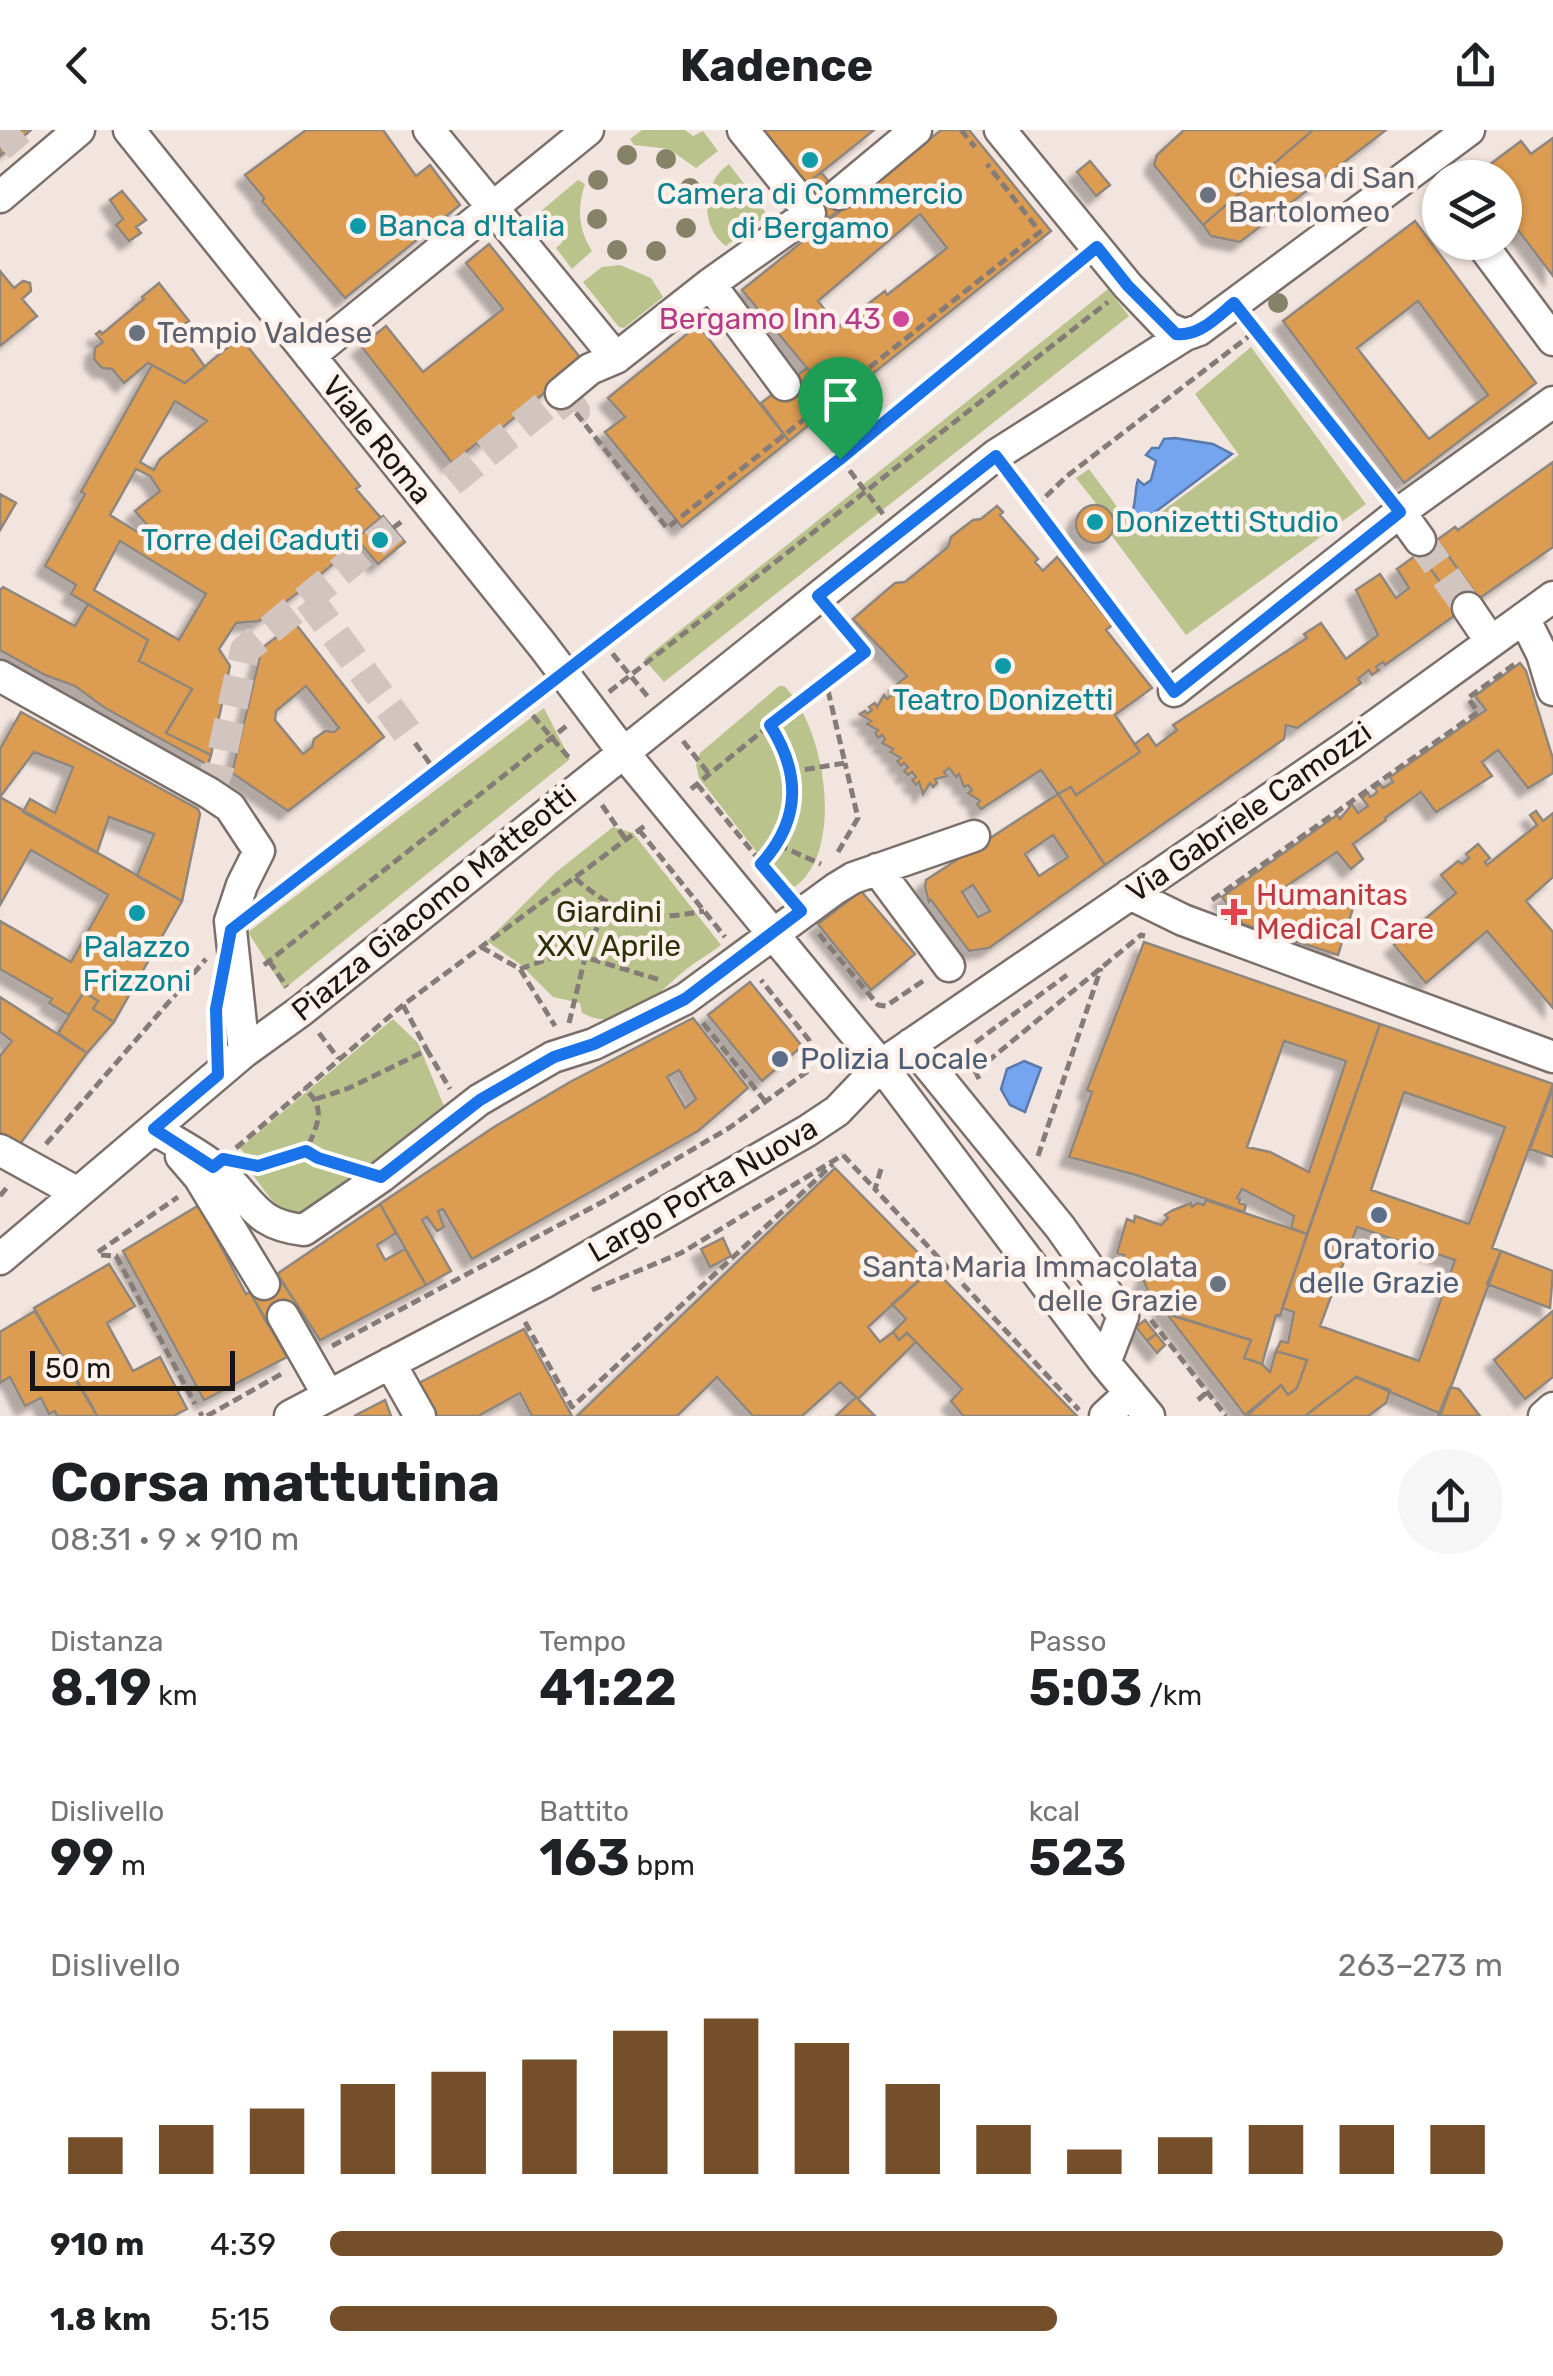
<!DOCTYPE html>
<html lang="it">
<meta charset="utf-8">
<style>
:root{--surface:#fff;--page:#f6f6f6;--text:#202124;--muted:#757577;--accent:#744f2a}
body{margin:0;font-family:Rubik,sans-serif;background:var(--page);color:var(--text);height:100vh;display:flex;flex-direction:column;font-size:38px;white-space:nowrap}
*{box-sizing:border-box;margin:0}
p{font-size:32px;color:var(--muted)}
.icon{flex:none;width:55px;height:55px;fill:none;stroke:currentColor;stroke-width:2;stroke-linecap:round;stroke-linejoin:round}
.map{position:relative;height:1286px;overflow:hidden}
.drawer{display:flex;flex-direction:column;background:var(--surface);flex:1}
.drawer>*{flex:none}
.controls{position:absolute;left:1422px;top:30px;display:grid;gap:20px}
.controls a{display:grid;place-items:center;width:100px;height:100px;border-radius:50%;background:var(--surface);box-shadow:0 2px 8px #0004;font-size:50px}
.scale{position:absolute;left:30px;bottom:25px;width:205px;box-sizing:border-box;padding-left:10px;border:5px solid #1a1614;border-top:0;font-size:28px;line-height:35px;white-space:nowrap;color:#1a1614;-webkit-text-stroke:8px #fff1ec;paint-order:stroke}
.pin{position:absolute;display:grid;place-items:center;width:85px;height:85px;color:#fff;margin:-102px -42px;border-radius:50% 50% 50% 0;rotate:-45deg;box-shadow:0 0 10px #0007}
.pin .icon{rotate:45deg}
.round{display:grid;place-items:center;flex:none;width:105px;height:105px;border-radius:52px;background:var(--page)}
.head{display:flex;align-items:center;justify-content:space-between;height:170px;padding:0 50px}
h1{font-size:55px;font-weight:700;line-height:75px}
.metrics{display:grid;grid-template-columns:repeat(3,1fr);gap:15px;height:170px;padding:10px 50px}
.metrics div{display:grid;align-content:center}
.metrics b{font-size:50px;font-weight:700}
.metrics small{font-size:28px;font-weight:400}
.metrics p{font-size:28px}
.chart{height:280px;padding:20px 50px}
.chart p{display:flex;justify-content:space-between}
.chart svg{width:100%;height:180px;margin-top:10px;stroke:var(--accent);stroke-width:6}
ul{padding:0 50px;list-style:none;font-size:32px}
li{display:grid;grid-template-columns:160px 120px 1fr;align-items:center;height:75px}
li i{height:25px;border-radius:12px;background:var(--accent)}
header{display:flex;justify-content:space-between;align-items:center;height:130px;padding:0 50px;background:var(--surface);font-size:45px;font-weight:700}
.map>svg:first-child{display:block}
.green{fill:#bac38c}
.water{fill:#75a5ee;stroke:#5a7aad;stroke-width:2.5}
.building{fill:#dc9c51;stroke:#8f877e;stroke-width:2.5;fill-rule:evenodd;filter:url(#shadow)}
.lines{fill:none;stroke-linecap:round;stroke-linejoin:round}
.minor-tunnel{stroke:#d2c5c0;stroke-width:30;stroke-dasharray:30 15;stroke-linecap:butt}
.minor-casing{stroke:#7b6f6a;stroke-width:35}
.path{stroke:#857c78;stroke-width:5;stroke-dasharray:10 5;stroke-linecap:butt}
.minor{stroke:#fff;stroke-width:30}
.tree{fill:#858268}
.route-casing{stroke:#fff;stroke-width:20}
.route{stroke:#1a73e8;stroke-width:12}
.culture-dot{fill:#0f9aa8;stroke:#fff1ec;stroke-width:4}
.worship-dot{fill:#6b7280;stroke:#fff1ec;stroke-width:4}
.hotel-dot{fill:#d1479c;stroke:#fff1ec;stroke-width:4}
.health-dot{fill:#e0444e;stroke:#fff1ec;stroke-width:4}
.service-dot{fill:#5c6f8a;stroke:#fff1ec;stroke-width:4}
.labels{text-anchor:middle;stroke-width:9;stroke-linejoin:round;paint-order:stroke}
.worship-label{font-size:30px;fill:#5b616d;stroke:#fff1ec;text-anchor:start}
.culture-label{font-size:30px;fill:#0d838f;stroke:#fff1ec}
.hotel-label{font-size:30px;fill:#b23c85;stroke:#fff1ec;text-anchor:end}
.street-label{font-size:30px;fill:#1a1614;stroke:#fff1ec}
.health-label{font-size:30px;fill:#be3a42;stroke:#fff1ec;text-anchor:start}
.park-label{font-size:30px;fill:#2c3108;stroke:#fff1ec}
.service-label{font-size:30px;fill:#4e5e75;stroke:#fff1ec;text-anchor:start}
</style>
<header><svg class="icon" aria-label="back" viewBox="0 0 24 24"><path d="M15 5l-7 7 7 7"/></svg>Kadence<svg class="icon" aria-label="share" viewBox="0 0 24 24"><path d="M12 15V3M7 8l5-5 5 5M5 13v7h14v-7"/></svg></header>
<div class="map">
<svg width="1553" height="1286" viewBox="0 0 1553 1286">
<defs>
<filter id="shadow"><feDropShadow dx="-9" dy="9" stdDeviation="2.5" flood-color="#0004"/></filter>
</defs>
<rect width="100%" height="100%" fill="#f2e4de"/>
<path class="green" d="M642 0H685L693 6 703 1 718 21 696 38 669 19 634 15 630 9Z
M729 34 766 83 764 87 726 116C699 97 702 52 729 34Z
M578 50 585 54C577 78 578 99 592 121L572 139 556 118 562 113 561 105 541 81Z
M620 135 651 148 663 167 624 198 619 197 583 152 602 137Z
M1108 159 1129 186 664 552 644 529Z
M1251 217 1366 374 1186 505 1109 402 1110 391 1076 348 1089 339 1135 401 1239 325 1195 264Z
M779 556H784C826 596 848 731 788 761L781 755 785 751 779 742 774 744 699 648 696 635 700 623Z
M544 578 570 629 284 859 248 802Z
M613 697 633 703 721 815C709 825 694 832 683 842 655 865 623 905 582 883L580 873 553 867 521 835 487 811 555 743Z
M393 889 418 913 446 981 423 1005 303 1083C276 1087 266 1059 251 1043L256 1038 240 1018Z"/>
<path class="water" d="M1175 308 1213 314 1232 324 1138 395 1131 385C1137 373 1134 362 1138 350L1144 355 1151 350 1156 331 1146 325 1152 318H1159L1164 309Z
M1024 931 1041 938 1025 982 1010 975 1001 959 1007 939Z"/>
<path class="building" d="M0 0H31L0 26Z
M306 0H383L416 46 430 35 460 75 345 168 262 71 264 68 245 45Z
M751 0H874L804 56Z
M941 0H969L1051 101 836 273 742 160ZM920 84 947 118 887 165 885 161 838 197 818 171Z
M1184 0H1313L1203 95 1154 35 1157 25Z
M1313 0H1386L1240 112 1211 106 1203 95Z
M1553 8V146L1505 83V48H1479L1476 45 1521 11 1531 24Z
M1090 31 1110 55 1096 66 1077 42Z
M821 42 847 74 829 88 804 56Z
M122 61 146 90 136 97 141 103 129 111 116 95 123 89 110 70Z
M1415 91 1536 253 1404 353 1283 191ZM1418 171 1488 265 1429 309 1357 218Z
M489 114 583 231 480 316 477 313 452 333 361 216 386 196 423 242 503 179 466 133Z
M0 141 14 158 23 151 30 153 31 161 22 169 37 186 0 216Z
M159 153 189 191 171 202 190 216 205 237 185 253 148 233 124 253 112 239 102 238 94 229 95 218 103 212 96 204 100 201 102 204 144 169 142 167Z
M698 195 789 311 682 397 605 302 625 287 608 268Z
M240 207 360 356 356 359 381 388 356 408 360 412 299 462 259 491 236 493 219 519 230 536 211 625 166 603 192 559 139 531 148 510 71 464 76 455 45 436 85 364 81 362 152 235 185 253ZM175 271 207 291 160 329 154 340 140 332ZM136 339 150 346 160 361 135 381 153 402 149 409 110 385ZM120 411 206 464 179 510 94 460Z
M807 238 836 273 789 311 761 273Z
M1553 332V417L1474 472 1471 468 1476 464 1437 410 1455 397 1458 400Z
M0 364 16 373 0 400Z
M1076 394a19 19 0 1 1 38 0a19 19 0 1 1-38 0Z
M997 376 1003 382 1000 385 1038 429 1035 432 1043 441 1057 427 1112 495 1106 500 1152 558 1115 585 1140 622 1076 665 1071 657 1058 664 1041 640 981 679 977 674 980 671 968 663 972 660 968 655 964 657 959 644 956 647 949 638 944 642 947 646 935 649 937 653 933 657 930 653 923 664 919 652 916 655 912 650 916 647 912 642 908 645 904 641 908 637 904 633 901 636 897 631 901 628 890 622 893 619 882 613 885 609 882 605 878 608 875 603 878 600 867 594 871 591 860 584 865 581 867 584 872 580 869 577 875 573 877 577 884 565 887 569 892 565 889 561 907 546 853 489 895 453 905 452 926 435 948 417 951 407 973 390 981 389Z
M383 386 405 412 378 434 356 408Z
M1437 410 1476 464 1461 481 1419 423Z
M1419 423 1461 481 1385 535 1383 532 1376 537 1379 540 1372 545 1369 540 1358 549 1361 553 1297 598 1286 595 1284 609 1105 735 1058 664 1071 657 1076 665 1140 622 1135 614 1148 604 1156 616 1177 600 1173 595 1307 508 1304 504 1321 493 1346 529 1378 505 1356 460 1380 444 1396 468 1409 458 1397 439Z
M3 457 75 496 88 474 148 510 139 531 192 559 166 603 211 625 208 635 105 578 75 556 45 545 0 520V460Z
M295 493 384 607 288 681 232 643 262 518ZM306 556 339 598 334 602 325 601 314 609 312 617 303 624 275 590 276 581Z
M1520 533 1526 541 1553 629V643L1528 658 1498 620 1482 632 1492 646 1436 682 1421 662 1385 688 1386 690 1353 714 1363 729 1351 739 1337 722 1285 757 1353 778 1338 825 1243 794 1222 767 1337 685 1340 689 1352 674 1358 683 1368 676 1362 668 1368 663 1370 667 1374 665 1377 662 1375 658 1380 654 1383 658 1393 652 1390 647 1486 580 1475 566Z
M21 582 198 679 200 684 182 771 137 746 154 704 109 687 97 723 23 682 30 669 55 683 73 637 34 622 0 667V619Z
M1058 664 1105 735 989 818 969 821 931 770 929 772 925 757 926 750ZM1053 705 1068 727 1039 746 1025 724ZM973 755 990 781 978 787 962 762Z
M0 667 182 771 114 892 93 879 98 871 84 862 69 885 49 873 52 869 0 839V791L71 832 108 765 31 720 0 775Z
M1536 681 1543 691 1553 683V747L1526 771 1553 802V878L1487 801 1426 853 1394 815 1456 763 1441 745 1458 731 1462 734 1469 728 1466 724 1478 714 1490 728 1485 732 1487 735 1537 695 1530 685Z
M861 761 915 824 871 860 818 794Z
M1144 812 1380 894 1307 1104 1291 1098 1294 1086 1242 1059 1237 1068 1240 1069 1239 1073 1246 1075 1244 1082 1136 1045 1069 1027 1092 962 1087 960ZM1284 911 1346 931 1309 1042 1270 1022 1247 1017Z
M750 852 802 916 762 951 708 885Z
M84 862 98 871 93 879 114 892 87 923 58 903Z
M0 867 87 923 17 1018 0 1010V926L12 911 0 902Z
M693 888 748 958 698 1001 472 1129 443 1079 438 1081 444 1097 437 1101 427 1087 422 1090 451 1141 426 1155 380 1074 494 997 570 952ZM679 940 696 969 685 978 667 947Z
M1380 894 1553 954 1492 1118 1501 1121 1441 1284 1356 1247 1305 1286H1247L1281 1255 1288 1265 1297 1258 1307 1230 1276 1221 1281 1211 1288 1213 1294 1182 1282 1178ZM1404 962 1505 997 1469 1094 1371 1060ZM1357 1097 1455 1130 1419 1231 1320 1196Z
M1553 958V1027L1530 1019Z
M835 1038 933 1138 868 1197 880 1212 893 1202 899 1210 907 1203 916 1212 858 1269 840 1252 802 1286H753L717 1247 677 1286H577Z
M1206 1070 1307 1104 1280 1186 1276 1185 1262 1234 1244 1228 1251 1210 1163 1183 1165 1178 1159 1171 1156 1172 1147 1159 1143 1149 1147 1147 1145 1138 1122 1130 1124 1125 1117 1123 1127 1089 1134 1092 1135 1086 1161 1095 1168 1088 1165 1085 1173 1080 1191 1073 1192 1077 1197 1073 1204 1075Z
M380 1074 396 1103 377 1115 385 1130 405 1119 426 1155 320 1210 277 1144Z
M199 1075 246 1164 250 1162 287 1227 204 1270 123 1121Z
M723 1108 731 1126 710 1137 701 1119Z
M1501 1121 1553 1141 1550 1178 1487 1154Z
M109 1134 135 1176 107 1193 133 1241 160 1227 187 1279 173 1286H97L34 1178Z
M933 1138 1077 1286H963L960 1282 951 1271 962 1259 907 1203 899 1210 893 1202 906 1189 892 1174Z
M278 1145 298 1176 268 1195 250 1162Z
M35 1181 91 1274 97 1286H57L55 1281 49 1284 41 1268 25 1276 10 1247 0 1253V1202Z
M1553 1181V1247L1525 1269 1494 1230Z
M1166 1183 1251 1210 1244 1228 1262 1234 1270 1242 1276 1221 1307 1230 1297 1258 1288 1265 1281 1255 1245 1285Z
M1145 1190 1156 1204 1147 1211 1136 1197Z
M524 1199 572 1286H532L520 1263 478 1286H431L417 1254Z
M1156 1204 1165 1215 1157 1223 1147 1211Z
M1356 1247 1390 1260 1386 1273 1368 1286H1305Z
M1450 1257 1459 1259 1480 1286H1438Z
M856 1267 875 1286H836Z
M385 1270 391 1286H354Z"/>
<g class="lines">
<path class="minor-tunnel" d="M0 17 20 0
M451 352 561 263 575 281 564 288
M1420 410 1468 478
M309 469 415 613
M209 663 219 638 245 520 393 398"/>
<g class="minor-casing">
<path id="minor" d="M129 0 543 516 623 622 881 935 1105 1233 1149 1286
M429 0 616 228 710 154 810 83 743 0
M1000 0 1128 156 1168 198 1185 205
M839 64 916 0
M0 67 79 0
M1480 112 1553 210
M710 154 785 255
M310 226 588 0
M561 263 590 239 616 228
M1400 382 1420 410
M1468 478 1491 512
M1524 488 1542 524 1553 560
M0 546 209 663 230 677 259 721 242 755 230 791 244 922
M1174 561 1400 382 1553 272
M877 739 949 836
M1130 764 1183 790 1553 927
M911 914 1060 1097 1123 1186 1105 1233
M154 999C176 1013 203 1026 222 1043 253 1073 256 1095 304 1100L381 1047 479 970 553 927 594 914 685 869 835 759 853 748 974 706
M0 1020 76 1062
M181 1026 199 1047 264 1154
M0 1129 244 922 302 880 996 325 1185 205 1199 200 1469 0
M283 1186 328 1265
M390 1233 420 1286
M290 1286 543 1153 807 1001 837 981 881 935 1350 614 1553 467
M1105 1286 1130 1263
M1544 1286 1553 1278"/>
</g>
<path class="path" d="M961 0 975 17
M1256 198 1384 364
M576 283 667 398 1040 102 987 34
M813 293 883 384
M1013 348 1157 539
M1035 377 1067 346 1257 200
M393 398 405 389
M603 512 648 567
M586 525 840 329 1074 136
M609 562 1108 172
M523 574 570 629
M770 595 826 552
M683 611 709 644
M415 613 436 642
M790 642 845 633 826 552 865 522 836 488
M697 654 787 764
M691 659 770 595C800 644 802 690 761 733
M602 675 626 710
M639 700 725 807
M778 715 821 734
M838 722 858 688 845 633
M575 748C618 786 649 792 704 781
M1212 770 1478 582 1468 568 1516 533
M266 774 542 560
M819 804 878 875 886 876 926 849
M481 817 520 839 555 896
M269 831 287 857
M264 835 569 594
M520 839 568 822 660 850
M403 875 427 920
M569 893 585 828 607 772
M703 893 764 970
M319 903 338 928
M976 941 1141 805 1145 806
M979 949 965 920 1067 845
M316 969 349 958 427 920 450 959
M46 1014 206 829
M236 1018 403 875 647 694
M306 1021 318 1028 349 1036
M843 1025 875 1059
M1038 1026 1101 838
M256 1036 306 1021C317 995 328 979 304 958
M881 1039 875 1059 1079 1280
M0 1066 9 1055
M98 1122 178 1067
M101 1125 116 1126 195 1274
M592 1160 681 1123 843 1025
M1151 1190 1226 1286
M525 1192 572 1277 833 1034
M332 1216 608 1069 729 998 808 941 805 935 814 925 809 910 761 850
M1198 1270 1206 1263
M200 1282 202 1286
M207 1286 283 1243"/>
<use href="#minor" class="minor"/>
</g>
<g class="tree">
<circle cx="627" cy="25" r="10"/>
<circle cx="666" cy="29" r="10"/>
<circle cx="598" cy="50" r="10"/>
<circle cx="690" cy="58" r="10"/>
<circle cx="597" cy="89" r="10"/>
<circle cx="686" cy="98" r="10"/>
<circle cx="617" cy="120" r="10"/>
<circle cx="656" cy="121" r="10"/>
<circle cx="1278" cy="173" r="10"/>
</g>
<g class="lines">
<g class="route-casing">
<path id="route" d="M1097 117 1128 156 1176 204C1199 207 1218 186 1234 173L1400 382 1174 562 996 326 818 466 865 522 770 595C801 644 801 690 761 734L801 781 685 869 594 914 554 927 480 970 381 1047 318 1028 306 1021 258 1036 223 1029 213 1037 154 999 218 945 216 879 231 800 840 329Z"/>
</g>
<use href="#route" class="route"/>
</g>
<g class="culture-dot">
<circle cx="810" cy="30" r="10"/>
<circle cx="358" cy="96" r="10"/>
<circle cx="1095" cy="392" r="10"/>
<circle cx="380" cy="410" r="10"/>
<circle cx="1003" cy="536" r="10"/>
<circle cx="137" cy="783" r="10"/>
</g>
<g class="worship-dot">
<circle cx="1208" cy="65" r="10"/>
<circle cx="137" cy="203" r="10"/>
<circle cx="1218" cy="1154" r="10"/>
</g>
<circle class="hotel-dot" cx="901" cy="189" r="10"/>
<path class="health-dot" d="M1229 767h10v10h10v10h-10v10h-10v-10h-10v-10h10z"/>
<g class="service-dot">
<circle cx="780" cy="929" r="10"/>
<circle cx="1379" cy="1085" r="10"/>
</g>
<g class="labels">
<g class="worship-label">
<text x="1228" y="58">Chiesa di San<tspan x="1228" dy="34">Bartolomeo</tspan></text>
<text x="157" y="213">Tempio Valdese</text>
<text x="1198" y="1147" text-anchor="end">Santa Maria Immacolata<tspan x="1198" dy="34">delle Grazie</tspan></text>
</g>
<g class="culture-label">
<text x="810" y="74">Camera di Commercio<tspan x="810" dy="34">di Bergamo</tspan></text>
<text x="378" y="106" text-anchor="start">Banca d'Italia</text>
<text x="1115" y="402" text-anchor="start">Donizetti Studio</text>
<text x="360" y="420" text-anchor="end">Torre dei Caduti</text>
<text x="1003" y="580">Teatro Donizetti</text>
<text x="137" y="827">Palazzo<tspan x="137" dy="34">Frizzoni</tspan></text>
</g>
<g class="hotel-label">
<text x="881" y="199">Bergamo Inn 43</text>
</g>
<g class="street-label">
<text transform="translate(377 310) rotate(51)" y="10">Viale Roma</text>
<text transform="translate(1249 682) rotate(-35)" y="10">Via Gabriele Camozzi</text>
<text transform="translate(434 773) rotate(-39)" y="10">Piazza Giacomo Matteotti</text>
<text transform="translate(703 1060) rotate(-30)" y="10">Largo Porta Nuova</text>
</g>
<g class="health-label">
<text x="1256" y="775">Humanitas<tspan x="1256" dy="34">Medical Care</tspan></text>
</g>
<g class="park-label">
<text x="609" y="792">Giardini<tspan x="609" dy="34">XXV Aprile</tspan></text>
</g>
<g class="service-label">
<text x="800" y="939">Polizia Locale</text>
<text x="1379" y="1129" text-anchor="middle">Oratorio<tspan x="1379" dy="34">delle Grazie</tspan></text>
</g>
</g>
</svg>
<div class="controls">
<a><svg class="icon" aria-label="layers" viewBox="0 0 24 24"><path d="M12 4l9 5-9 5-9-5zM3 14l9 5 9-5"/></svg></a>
</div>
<div class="scale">50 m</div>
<div class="pin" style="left:840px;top:329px;background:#1e9e55"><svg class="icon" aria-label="arrive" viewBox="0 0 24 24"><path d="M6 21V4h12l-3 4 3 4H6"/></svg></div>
</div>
<section class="drawer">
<div class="head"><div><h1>Corsa mattutina</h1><p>08:31 · 9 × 910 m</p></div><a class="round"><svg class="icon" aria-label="share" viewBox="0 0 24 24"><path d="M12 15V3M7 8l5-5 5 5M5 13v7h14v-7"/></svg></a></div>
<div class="metrics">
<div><p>Distanza</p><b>8.19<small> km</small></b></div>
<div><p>Tempo</p><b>41:22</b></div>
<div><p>Passo</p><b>5:03<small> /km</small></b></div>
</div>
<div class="metrics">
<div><p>Dislivello</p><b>99<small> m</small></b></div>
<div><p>Battito</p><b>163<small> bpm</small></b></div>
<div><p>kcal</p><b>523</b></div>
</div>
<div class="chart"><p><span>Dislivello</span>263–273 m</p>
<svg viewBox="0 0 160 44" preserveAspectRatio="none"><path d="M5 44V35M15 44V32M25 44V28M35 44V22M45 44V19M55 44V16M65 44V9M75 44V6M85 44V12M95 44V22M105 44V32M115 44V38M125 44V35M135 44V32M145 44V32M155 44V32"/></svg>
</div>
<ul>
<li><b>910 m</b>4:39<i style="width:100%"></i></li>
<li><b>1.8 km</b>5:15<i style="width:62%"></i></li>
</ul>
</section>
